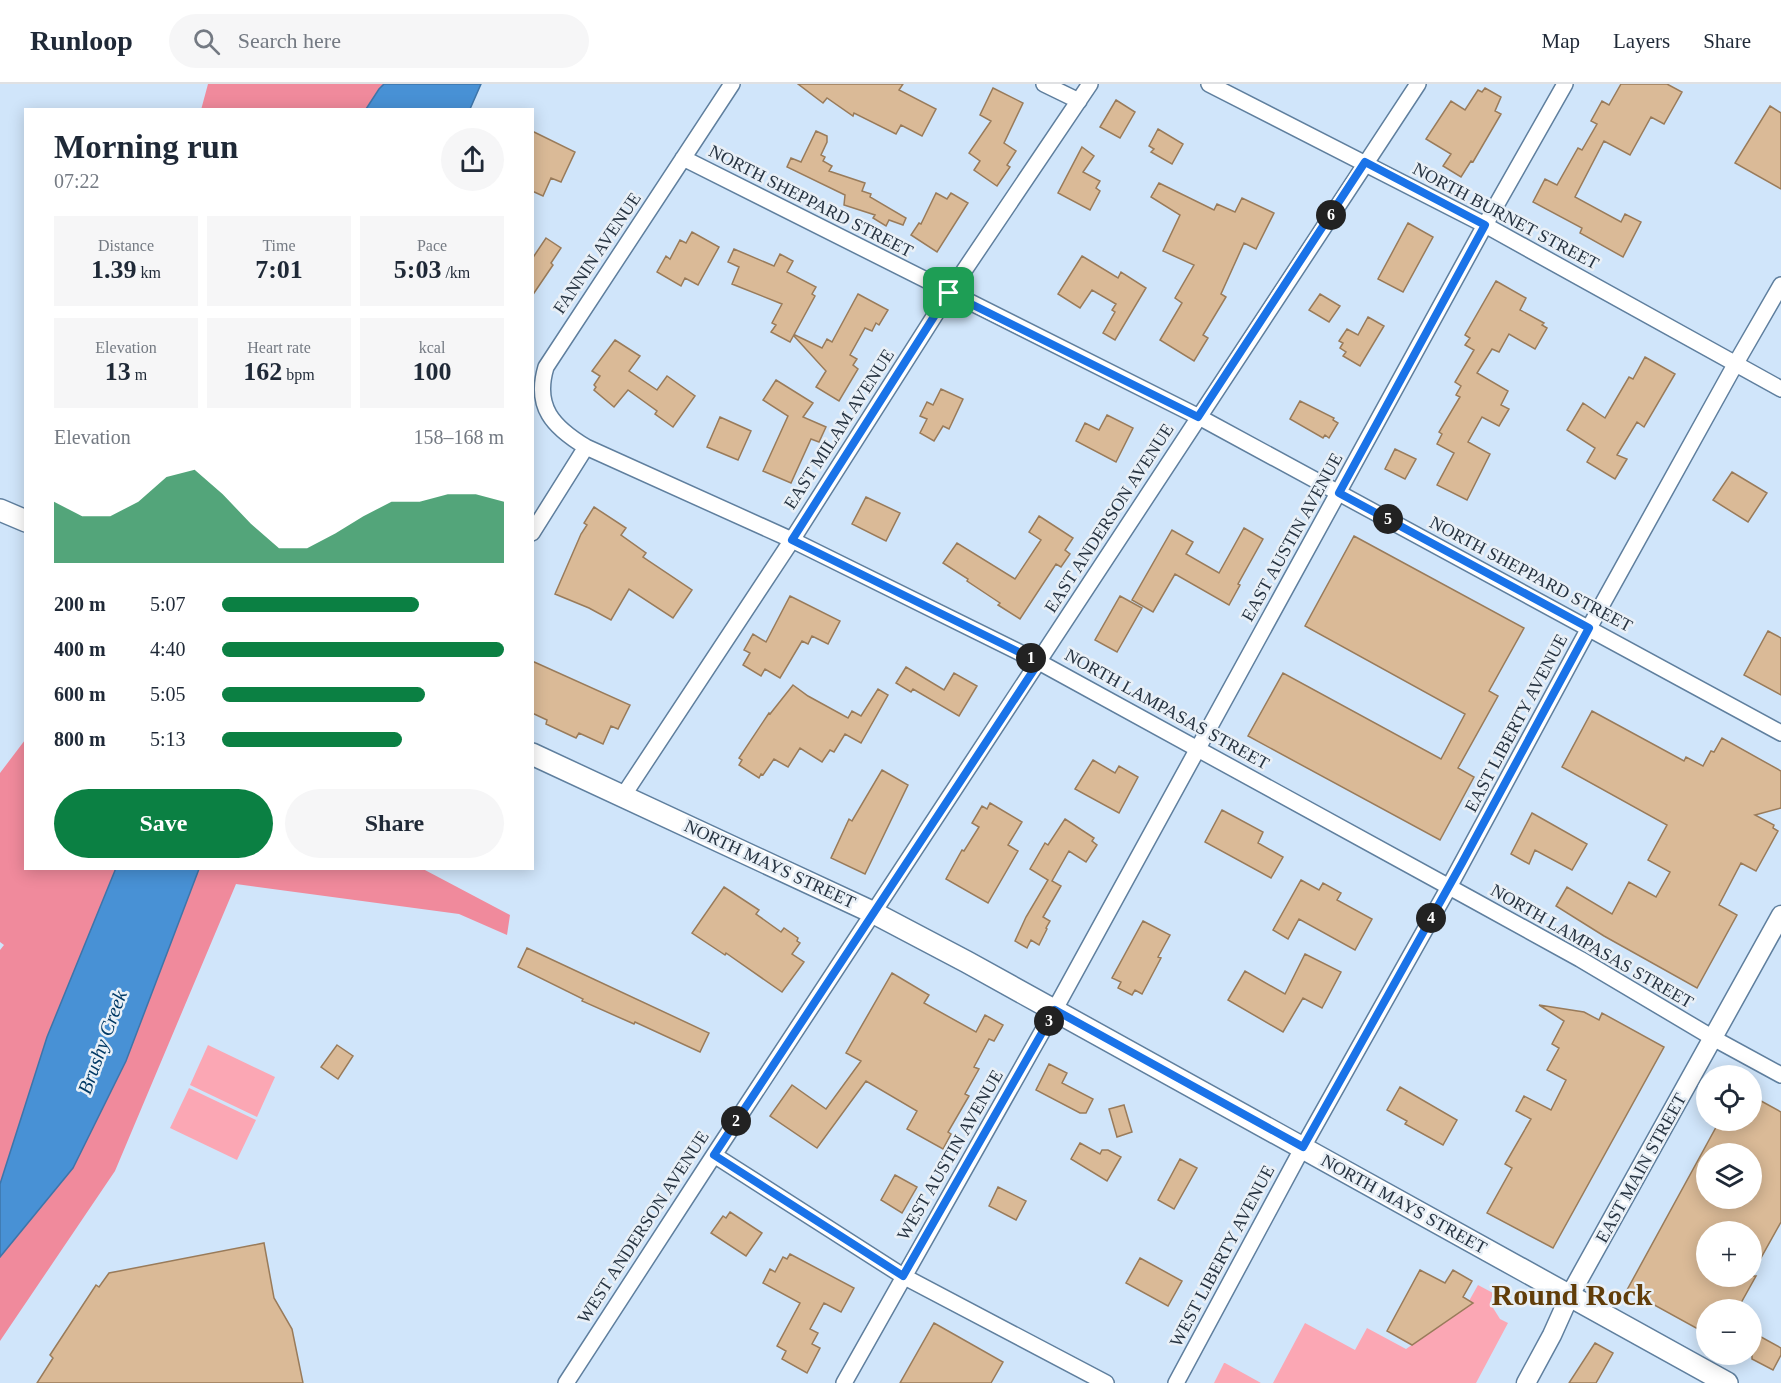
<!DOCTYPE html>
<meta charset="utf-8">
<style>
:root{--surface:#fff;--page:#f6f6f7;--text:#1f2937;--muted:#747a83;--line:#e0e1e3;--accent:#0b8043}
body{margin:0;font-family:"Times New Roman",serif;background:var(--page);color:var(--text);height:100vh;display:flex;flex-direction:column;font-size:22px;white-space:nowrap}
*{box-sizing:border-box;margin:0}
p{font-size:20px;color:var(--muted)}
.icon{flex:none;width:33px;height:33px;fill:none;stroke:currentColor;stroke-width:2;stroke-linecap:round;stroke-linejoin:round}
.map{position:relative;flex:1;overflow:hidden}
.details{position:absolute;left:24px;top:24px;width:510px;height:762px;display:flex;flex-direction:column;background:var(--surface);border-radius:0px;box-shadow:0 3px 15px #0003}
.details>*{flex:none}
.tools{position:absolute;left:1696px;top:981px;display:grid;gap:12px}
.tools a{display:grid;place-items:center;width:66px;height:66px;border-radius:50%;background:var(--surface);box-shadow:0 3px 15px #0003;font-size:30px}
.pin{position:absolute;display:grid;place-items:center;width:51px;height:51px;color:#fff;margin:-26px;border-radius:12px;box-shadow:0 3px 9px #0006}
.km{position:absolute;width:30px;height:30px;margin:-15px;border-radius:50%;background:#222;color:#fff;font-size:16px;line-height:30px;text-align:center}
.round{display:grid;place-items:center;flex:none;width:63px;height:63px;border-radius:32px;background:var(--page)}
.headline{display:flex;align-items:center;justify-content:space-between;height:102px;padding:0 30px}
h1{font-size:33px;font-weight:700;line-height:45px}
.figures{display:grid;grid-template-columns:repeat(3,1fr);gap:9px;height:102px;padding:6px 30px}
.figures div{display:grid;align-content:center;border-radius:0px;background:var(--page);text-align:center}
.figures b{font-size:26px;font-weight:700}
.figures small{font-size:16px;font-weight:400}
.figures p{font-size:16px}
.chart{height:168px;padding:12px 30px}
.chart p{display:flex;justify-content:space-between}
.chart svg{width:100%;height:108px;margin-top:6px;fill:var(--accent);opacity:.7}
.cta{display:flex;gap:12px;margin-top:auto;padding:12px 30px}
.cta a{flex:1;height:69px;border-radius:36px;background:var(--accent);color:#fff;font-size:24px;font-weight:700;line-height:69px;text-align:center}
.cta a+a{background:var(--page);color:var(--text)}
ul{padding:0 30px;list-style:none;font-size:20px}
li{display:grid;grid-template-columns:96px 72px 1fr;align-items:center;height:45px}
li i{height:15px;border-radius:8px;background:var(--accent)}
header{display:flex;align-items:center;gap:36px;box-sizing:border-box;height:84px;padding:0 30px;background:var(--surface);border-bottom:2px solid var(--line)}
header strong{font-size:28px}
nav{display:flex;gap:33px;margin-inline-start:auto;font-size:21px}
.search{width:420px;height:54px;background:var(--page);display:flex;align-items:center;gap:15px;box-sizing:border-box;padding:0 21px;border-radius:33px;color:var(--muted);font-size:22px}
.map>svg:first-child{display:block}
.green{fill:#fba7b4}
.forest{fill:#f08a9c}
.water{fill:#4891d5;stroke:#3e75a9;stroke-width:1.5}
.building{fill:#daba97;stroke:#997b5a;stroke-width:1.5;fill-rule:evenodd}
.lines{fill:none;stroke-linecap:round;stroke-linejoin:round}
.minor-casing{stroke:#5f7f9e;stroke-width:18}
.tertiary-casing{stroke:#5f7f9e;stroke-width:21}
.secondary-casing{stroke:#5f7f9e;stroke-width:24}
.minor{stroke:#fff;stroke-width:15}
.tertiary{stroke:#fff;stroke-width:18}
.secondary{stroke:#fff;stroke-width:21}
.route-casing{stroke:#fff;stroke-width:12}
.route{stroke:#1a73e8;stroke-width:8}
.labels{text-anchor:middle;stroke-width:5;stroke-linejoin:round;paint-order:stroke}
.street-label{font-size:18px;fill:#273442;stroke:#e9f0f7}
.water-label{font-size:20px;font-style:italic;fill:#003965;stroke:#e9f0f7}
.town-label{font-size:30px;font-weight:bold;fill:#613d09;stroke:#e9f0f7}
</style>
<header>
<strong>Runloop</strong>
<div class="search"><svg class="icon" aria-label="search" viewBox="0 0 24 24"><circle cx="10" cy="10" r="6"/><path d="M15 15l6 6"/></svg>Search here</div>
<nav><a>Map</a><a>Layers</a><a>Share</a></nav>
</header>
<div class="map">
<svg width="1781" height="1299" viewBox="0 0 1781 1299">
<rect width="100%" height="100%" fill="#d0e5fa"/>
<path class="green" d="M208 961 275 993 257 1033 190 1001Z
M189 1004 256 1036 237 1076 170 1044Z
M1478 1201 1493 1209 1490 1219 1500 1235 1508 1239 1476 1299H1273L1305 1239 1355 1266 1367 1244 1406 1265 1465 1224Z
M1224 1279H1225L1261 1299H1214Z"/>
<path class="forest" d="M208 0H384L379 5 366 25 201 26Z
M25 656 26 784 116 785 47 953 0 1100V866L4 861 0 858V689Z
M199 785H423L510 831 507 851 459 830 236 800 115 1087 0 1257V1173L73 1084 126 977Z"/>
<path class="water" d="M384 0H481L470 25H366L379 5Z
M116 784 199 785 126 977 73 1084 0 1173V1100L47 953Z"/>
<path class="building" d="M798 0H903L899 6 936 25 922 52 901 41 896 50 854 29 853 32 827 14 823 19Z
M1621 0H1667L1682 8 1664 40 1651 33 1630 71 1604 57 1575 113 1621 138 1625 130 1641 138 1623 173 1580 149 1582 144 1533 118 1545 95 1557 101 1578 64 1582 66 1597 40 1591 37 1602 17 1609 21Z
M993 4 1023 19 1004 59 1016 67 1007 81 1010 83 997 102 974 86 980 77 969 69 991 37 980 31Z
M1485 4 1501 13 1495 27 1501 30 1473 78 1471 77 1461 93 1443 82 1451 70 1426 55 1451 17 1465 26 1478 6 1482 8Z
M1116 16 1135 28 1120 54 1100 43Z
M1770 22 1781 29V105L1735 79Z
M1158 45 1183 60 1172 80 1151 68 1154 65 1149 62Z
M532 47 575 68 561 98 551 94 543 112 532 107Z
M816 47 827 52V58L821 71 825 73 823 77 832 82 829 87 865 99 862 107 871 110 870 113 906 134 903 141 889 136 886 142 873 134 875 131 844 121 845 111 787 83 791 74 801 78Z
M1082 63 1094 72 1083 88 1100 97 1096 104 1100 107 1090 126 1058 109Z
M1159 99 1214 126 1217 120 1235 128 1242 114 1274 129 1256 165 1244 159 1221 210 1226 213 1203 251 1208 254 1194 277 1160 256 1182 219 1175 214 1194 181 1163 167 1180 131 1151 113Z
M936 109 947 115 951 109 968 119 937 168 911 151 919 139 921 140Z
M1408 139 1433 153 1403 208 1378 195Z
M692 148 719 163 698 201 685 194 681 202 657 188 666 172 670 175 680 156 686 159Z
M546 154 561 164 551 179 553 181 532 212V175Z
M734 165 774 182 780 170 793 177 787 188 816 203 812 210 815 212 790 258 771 248 776 241 772 239 782 220 732 200 739 183 728 178Z
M1082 172 1118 194 1121 188 1146 204 1115 256 1103 249 1115 228 1112 226 1116 220 1092 206 1080 224 1058 210Z
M1496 197 1526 214 1520 226 1544 239 1542 241 1547 244 1535 265 1509 250 1499 268 1492 265 1477 289 1508 307 1501 321 1509 325 1499 342 1482 333 1468 358 1490 370 1467 416 1437 401 1454 369 1437 360 1442 350 1439 348 1460 313 1456 311 1461 302 1455 298 1474 266 1465 261 1470 254 1465 251Z
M858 210 888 226 879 241 876 239 872 247 865 244 850 271 857 275 853 281 858 285 839 317 816 303 826 287 794 252 795 251 822 264 827 255 832 258Z
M1320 210 1340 222 1329 238 1309 226Z
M1368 233 1384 242 1360 282 1343 272 1346 268 1340 264 1343 259 1339 257 1347 245 1358 251Z
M615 256 640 272 629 287 657 306 667 292 695 312 673 343 655 330 657 327 628 306 614 323 594 306 596 303 594 301 600 292 592 287Z
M1645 273 1675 290 1644 343 1637 338 1617 371 1627 375 1615 395 1587 378 1595 364 1567 346 1583 319 1605 334 1629 293 1633 295Z
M776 296 813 319 803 333 826 343 819 358 811 355 791 399 763 387 788 332 763 316Z
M941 305 963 315 949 345 943 342 934 357 920 349 927 335 920 332 927 318 933 321Z
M1300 317 1334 334 1333 336 1338 339 1329 354 1325 351 1323 354 1290 335Z
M1107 331 1133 344 1116 378 1076 357 1085 339 1099 346Z
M720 333 751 347 738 376 707 363Z
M1395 365 1416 375 1405 395 1385 385Z
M1732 388 1767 409 1748 438 1713 416Z
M866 413 900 429 886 457 852 440Z
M594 423 626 444 621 451 646 469 643 473 692 506 673 534 629 505 611 536 589 524 555 510 581 450 587 441 584 439Z
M1039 432 1073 454 1065 466 1070 470 1061 483 1056 480 1020 535 998 521 1000 519 967 497 968 495 943 479 957 459 1015 495 1041 456 1029 448Z
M1244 444 1263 455 1238 500 1240 501 1229 521 1175 490 1153 528 1132 516 1172 446 1193 458 1186 470 1219 489Z
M1354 452 1524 544 1489 607 1498 612 1458 684 1474 693 1440 756 1248 652 1283 589 1441 675 1465 630 1305 542Z
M790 512 840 537 828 560 812 552 808 560 802 557 780 594 765 585 761 592 743 581 750 569 744 566 753 550 766 558Z
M1120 512 1142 524 1117 568 1095 556Z
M1768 547 1781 554V611L1744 591Z
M532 577 630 621 618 645 611 642 603 660 579 649 576 654 546 640 547 636 532 629Z
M906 583 944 606 954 589 977 602 959 632 913 605 911 608 896 599Z
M793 601 808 612 848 634 852 627 861 632 878 605 888 611 861 659 845 650 834 668 830 666 822 678 800 664 788 683 774 675 763 691 761 690 759 694 739 681 742 676 739 674 769 629 770 630Z
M1592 627 1684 677 1686 673 1703 682 1711 667 1714 668 1722 654 1781 687V724L1755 731 1774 741 1773 744 1778 747 1756 787 1741 779 1719 821 1737 831 1697 904 1604 852 1556 822 1567 803 1612 830 1629 798 1656 813 1670 788 1648 776 1667 741 1562 683Z
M1093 676 1115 689 1119 682 1138 693 1119 729 1075 705Z
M882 686 908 701 865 790 831 774 849 735 852 737Z
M990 719 1022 738 1008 761 1018 767 988 819 946 795 962 766 964 767 979 743 972 739 982 722 987 725Z
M1222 726 1263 748 1258 759 1283 773 1271 794 1205 758Z
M1532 729 1587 760 1572 786 1535 766 1529 780 1511 770Z
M1065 735 1094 754 1092 757 1097 761 1086 778 1069 767 1052 797 1061 802 1043 833 1050 837 1046 844 1047 845 1039 861 1031 856 1027 864 1015 857 1026 833 1048 796 1030 785 1045 759 1048 761Z
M1301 796 1319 806 1323 799 1341 809 1337 816 1372 835 1355 866 1299 835 1288 855 1273 846Z
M724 803 759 826 756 830 781 848 784 844 798 854 797 857 800 859 792 870 804 878 782 908 726 869 725 871 692 849Z
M1143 837 1170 851 1158 873 1161 874 1142 910 1135 906 1132 911 1118 904 1121 898 1112 894Z
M527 864 709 949 700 968 635 938 634 940 582 917 583 915 518 883Z
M1305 870 1341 888 1322 924 1303 914 1283 948 1228 916 1245 887 1285 910Z
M892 889 929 911 924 919 976 948 985 931 1003 941 994 957 989 955 974 983 979 985 965 1010 969 1012 948 1048 951 1050 943 1065 907 1045 917 1027 866 997 817 1064 770 1032 792 1001 826 1025 861 977 846 969Z
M1539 921 1584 928 1599 936 1602 929 1664 963 1553 1164 1487 1129 1512 1084 1505 1080 1531 1035 1516 1027 1524 1012 1551 1026 1566 996 1547 986 1559 964 1552 960 1564 937Z
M337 961 353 972 338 995 321 983Z
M1049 980 1067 989 1062 999 1093 1015 1086 1029H1080L1036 1006Z
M1400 1003 1457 1036 1443 1061 1405 1040 1407 1037 1387 1026Z
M1752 1012 1781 1028V1138L1752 1190V1148H1707V1192H1756L1737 1226H1707V1250L1627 1206 1720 1036H1752ZM1707 1070H1752V1114H1707Z
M1124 1021 1132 1048 1117 1053 1109 1025Z
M1080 1059 1100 1070 1102 1066H1108L1121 1073 1107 1097 1071 1075Z
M1180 1075 1197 1084 1174 1125 1158 1116Z
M895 1091 917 1103 902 1129 881 1116Z
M998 1103 1026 1117 1016 1136 989 1122Z
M730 1128 762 1149 746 1172 711 1149 723 1132 726 1134Z
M264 1159 274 1214 292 1245 303 1299H37L53 1274 50 1271 96 1201 99 1203 109 1189Z
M790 1170 854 1204 841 1228 824 1219 810 1245 818 1249 812 1260 820 1264 807 1289 782 1275 786 1267 777 1262 800 1219 763 1199 770 1185 775 1188 783 1173 787 1175Z
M1140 1174 1182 1197 1168 1222 1126 1199Z
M1420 1186 1445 1199 1453 1186 1472 1197 1463 1213 1473 1219 1412 1261 1387 1247Z
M934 1239 1003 1278 991 1299H900Z
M1752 1248 1781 1264V1271L1773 1286 1752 1275Z
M1595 1259 1613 1269 1596 1299H1569Z"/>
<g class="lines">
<g class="minor-casing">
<path id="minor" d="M732 0 546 283C534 323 553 343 586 363L792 456 1039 578 1473 816 1580 875 1713 954 1781 991
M1044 0 1079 17
M1209 0 1485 141 1781 305
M683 74 1199 333 1781 649
M532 449 586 363
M623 712 792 456 949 209 1090 0
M714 1071 903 1192 1106 1299
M566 1299 714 1071 1418 0
M844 1299 1055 925 1485 141 1565 0
M1176 1299 1303 1063 1449 803 1589 544 1736 279 1781 201"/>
</g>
<g class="tertiary-casing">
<path id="tertiary" d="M1526 1299 1552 1251 1570 1211 1781 831"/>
</g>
<g class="secondary-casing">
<path id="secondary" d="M0 426 26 437
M532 670 874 829 967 878 1727 1299"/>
</g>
<use href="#minor" class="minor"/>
<use href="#tertiary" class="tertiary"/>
<use href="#secondary" class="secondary"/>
</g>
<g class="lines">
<g class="route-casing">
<path id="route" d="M1365 78 1485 141 1339 409 1589 544 1462 779 1303 1063 1055 926 903 1192 714 1071 1039 578 792 456 949 209 1198 333Z"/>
</g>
<use href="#route" class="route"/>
</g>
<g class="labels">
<g class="street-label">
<text transform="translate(811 117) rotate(27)" y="6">NORTH SHEPPARD STREET</text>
<text transform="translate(1506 132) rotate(28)" y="6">NORTH BURNET STREET</text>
<text transform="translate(597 169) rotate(-56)" y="6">FANNIN AVENUE</text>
<text transform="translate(839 345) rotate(-57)" y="6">EAST MILAM AVENUE</text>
<text transform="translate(1109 434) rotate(-57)" y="6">EAST ANDERSON AVENUE</text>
<text transform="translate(1292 453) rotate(-61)" y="6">EAST AUSTIN AVENUE</text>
<text transform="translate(1531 490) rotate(28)" y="6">NORTH SHEPPARD STREET</text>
<text transform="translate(1167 625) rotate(29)" y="6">NORTH LAMPASAS STREET</text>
<text transform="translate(1516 639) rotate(-62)" y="6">EAST LIBERTY AVENUE</text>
<text transform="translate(770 780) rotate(25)" y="6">NORTH MAYS STREET</text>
<text transform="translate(1592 862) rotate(30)" y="6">NORTH LAMPASAS STREET</text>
<text transform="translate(950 1071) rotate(-60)" y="6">WEST AUSTIN AVENUE</text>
<text transform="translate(1641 1084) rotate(-61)" y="6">EAST MAIN STREET</text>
<text transform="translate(1404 1120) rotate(29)" y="6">NORTH MAYS STREET</text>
<text transform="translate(643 1143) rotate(-57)" y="6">WEST ANDERSON AVENUE</text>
<text transform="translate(1222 1172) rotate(-62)" y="6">WEST LIBERTY AVENUE</text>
</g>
<g class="water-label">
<text transform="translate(102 958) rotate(-70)" y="7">Brushy Creek</text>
</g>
<g class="town-label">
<text x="1572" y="1221">Round Rock</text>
</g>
</g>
</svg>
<div class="tools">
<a><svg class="icon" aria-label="locate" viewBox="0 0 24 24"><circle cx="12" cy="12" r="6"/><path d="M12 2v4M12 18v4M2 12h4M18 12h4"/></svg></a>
<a><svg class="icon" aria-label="layers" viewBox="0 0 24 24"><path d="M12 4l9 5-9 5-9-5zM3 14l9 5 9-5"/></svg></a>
<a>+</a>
<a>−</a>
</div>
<div class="pin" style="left:949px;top:209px;background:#1e9e55"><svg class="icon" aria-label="arrive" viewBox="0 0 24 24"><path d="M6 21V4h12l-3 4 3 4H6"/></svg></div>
<b class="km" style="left:1031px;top:574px">1</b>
<b class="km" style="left:736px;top:1037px">2</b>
<b class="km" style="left:1049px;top:937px">3</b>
<b class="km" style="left:1431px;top:834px">4</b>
<b class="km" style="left:1388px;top:435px">5</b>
<b class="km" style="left:1331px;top:131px">6</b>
<section class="details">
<div class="headline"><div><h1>Morning run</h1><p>07:22</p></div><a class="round"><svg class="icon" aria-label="share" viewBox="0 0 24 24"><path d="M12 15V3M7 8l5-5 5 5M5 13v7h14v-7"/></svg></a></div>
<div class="figures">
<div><p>Distance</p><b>1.39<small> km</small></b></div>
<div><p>Time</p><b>7:01</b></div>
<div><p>Pace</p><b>5:03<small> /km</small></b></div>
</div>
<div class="figures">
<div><p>Elevation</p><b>13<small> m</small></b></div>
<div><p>Heart rate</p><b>162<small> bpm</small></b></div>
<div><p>kcal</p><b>100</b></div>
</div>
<div class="chart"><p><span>Elevation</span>158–168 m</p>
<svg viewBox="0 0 160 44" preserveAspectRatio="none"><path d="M0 44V19L10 25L20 25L30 19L40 9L50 6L60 16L70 28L80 38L90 38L100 32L110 25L120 19L130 19L140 16L150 16L160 19V44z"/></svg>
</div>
<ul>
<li><b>200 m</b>5:07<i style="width:70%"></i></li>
<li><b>400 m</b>4:40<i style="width:100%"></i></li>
<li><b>600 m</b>5:05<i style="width:72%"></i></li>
<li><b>800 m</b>5:13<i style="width:64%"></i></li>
</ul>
<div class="cta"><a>Save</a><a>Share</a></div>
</section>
</div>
